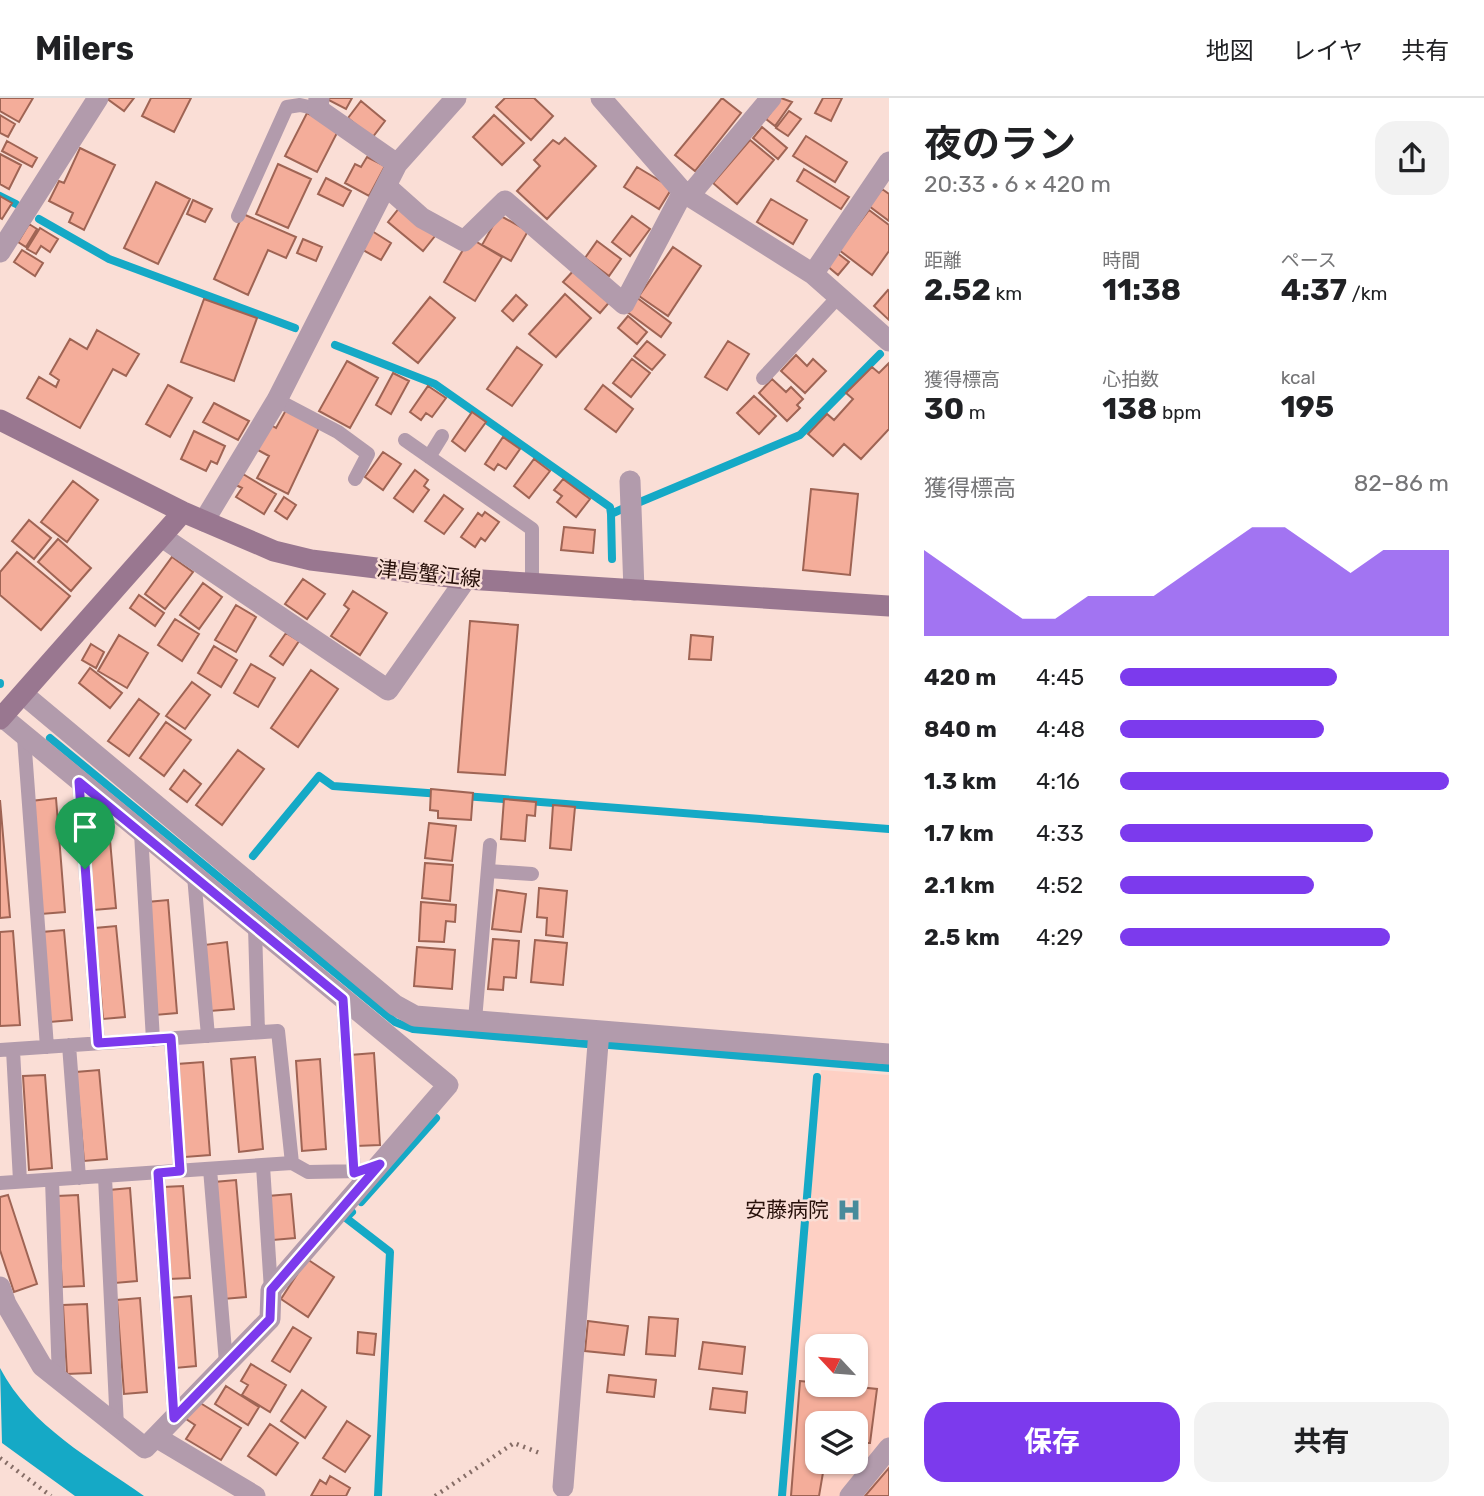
<!DOCTYPE html>
<html lang="ja">
<meta charset="utf-8">
<style>
:root{--surface:#fff;--page:#f2f2f2;--text:#202124;--muted:#757577;--line:#e0e0e0;--accent:#7c3aed}
body{margin:0;font-family:Rubik,"Noto Sans JP",sans-serif;background:var(--page);color:var(--text);height:100vh;display:flex;flex-direction:column;font-size:26px;white-space:nowrap}
*{box-sizing:border-box;margin:0}
p{font-size:23px;color:var(--muted)}
.icon{flex:none;width:38px;height:38px;fill:none;stroke:currentColor;stroke-width:2;stroke-linecap:round;stroke-linejoin:round}
.map{position:relative;flex:1;overflow:hidden}
.details{display:flex;flex-direction:column;background:var(--surface);width:595px}
.details>*{flex:none}
.needle{width:46px;rotate:296deg}
.fabs{position:absolute;left:805px;top:1236px;display:grid;gap:14px}
.fabs a{display:grid;place-items:center;width:63px;height:63px;border-radius:14px;background:var(--surface);box-shadow:0 2px 5px #0004;font-size:35px}
.pin{position:absolute;display:grid;place-items:center;width:60px;height:60px;color:#fff;margin:-72px -30px;border-radius:50% 50% 50% 0;rotate:-45deg;box-shadow:0 0 7px #0007}
.pin .icon{rotate:45deg}
.round{display:grid;place-items:center;flex:none;width:74px;height:74px;border-radius:21px;background:var(--page)}
.head{display:flex;align-items:center;justify-content:space-between;height:119px;padding:0 35px}
h1{font-size:38px;font-weight:700;line-height:52px}
.metrics{display:grid;grid-template-columns:repeat(3,1fr);gap:10px;height:119px;padding:7px 35px}
.metrics div{display:grid;align-content:center}
.metrics b{font-size:30px;font-weight:700}
.metrics small{font-size:19px;font-weight:400}
.metrics p{font-size:19px}
.chart{height:196px;padding:14px 35px}
.chart p{display:flex;justify-content:space-between}
.chart svg{width:100%;height:126px;margin-top:7px;fill:var(--accent);opacity:.7}
.button{display:flex;gap:14px;margin-top:auto;padding:14px 35px}
.button a{flex:1;height:80px;border-radius:21px;background:var(--accent);color:#fff;font-size:28px;font-weight:700;line-height:80px;text-align:center}
.button a+a{background:var(--page);color:var(--text)}
ul{padding:0 35px;list-style:none;font-size:23px}
li{display:grid;grid-template-columns:112px 84px 1fr;align-items:center;height:52px}
li i{height:18px;border-radius:9px;background:var(--accent)}
header{display:flex;align-items:center;gap:42px;box-sizing:border-box;height:98px;padding:0 35px;background:var(--surface);border-bottom:2px solid var(--line)}
header strong{font-size:33px}
nav{display:flex;gap:38px;margin-inline-start:auto;font-size:24px}
main{display:flex;flex:1;min-height:0}
.map>svg:first-child{display:block}
.built{fill:#fed0c4;fill-rule:evenodd}
.water{fill:#15a9c6}
.lines{fill:none;stroke-linecap:round;stroke-linejoin:round}
.stream{stroke:#15a9c6;stroke-width:8}
.building{fill:#f4ad9a;stroke:#9f6454;stroke-width:2}
.path{stroke:#866d66;stroke-width:4.5;stroke-dasharray:2 5;stroke-linecap:butt}
.lane{stroke:#b29bac;stroke-width:14}
.street{stroke:#b29bac;stroke-width:21}
.secondary{stroke:#997790;stroke-width:21}
.route-casing{stroke:#fff;stroke-width:14}
.route{stroke:#7c3aed;stroke-width:9}
.labels{text-anchor:middle;stroke-width:5;stroke-linejoin:round;paint-order:stroke}
.street-label{font-size:21px;fill:#27100a;stroke:#faded6}
.poi-label{font-size:21px;fill:#27100a;stroke:#faded6;text-anchor:end}
</style>
<header>
<strong>Milers</strong>
<nav><a>地図</a><a>レイヤ</a><a>共有</a></nav>
</header>
<main>
<div class="map">
<svg width="889" height="1398" viewBox="0 0 889 1398">
<rect width="100%" height="100%" fill="#faded6"/>
<path class="built" d="M821 972 889 977V1398H786ZM817 1248H856V1286H817ZM817 1325H856V1363H817Z"/>
<path class="water" d="M0 1270C31 1329 92 1361 144 1398H75L2 1345Z"/>
<g class="lines">
<path class="stream" d="M0 98 16 106
M39 121 109 161 295 230
M335 247 435 286 610 409 611 416
M640 404 800 337 880 256
M612 461 611 416 622 411
M0 585V586
M50 640 395 924 413 931 587 946
M464 698 889 731
M253 758 319 678 333 688 441 696
M609 947 889 970
M361 1104 436 1020
M352 1114 346 1120 390 1154 378 1398
M782 1398 817 979"/>
</g>
<path class="building" d="M0 0H33L19 24 0 13Z
M106 0H134L124 13Z
M151 0H191L174 34 142 18Z
M325 0H352L346 11Z
M505 0H534L553 18 531 42 496 9Z
M722 0 741 15 695 73 675 57Z
M781 0 792 4 775 28 766 21Z
M823 0H842L831 23 815 15Z
M361 3 385 23 372 40 348 20Z
M789 13 801 21 788 38 776 30Z
M307 15 339 31 317 74 285 58Z
M0 17 15 26 8 39 0 35Z
M494 17 524 45 502 67 473 39Z
M762 29 787 50 778 61 753 40Z
M806 38 847 64 835 84 793 58Z
M565 40 596 68 547 121 517 93 540 68 534 62 553 42 559 46Z
M750 42 774 62 737 106 713 85Z
M7 43 37 60 32 69 2 53Z
M80 50 115 67 84 132 69 124 73 115 49 103 59 83 64 85Z
M0 56 21 67 9 91 0 86Z
M367 59 385 68 369 98 345 85 355 66 361 69Z
M278 66 311 81 288 130 256 116Z
M637 69 672 90 659 111 624 89Z
M804 71 849 99 841 111 797 83Z
M326 80 351 93 343 108 318 96Z
M156 84 190 101 158 166 124 150Z
M882 91 889 96V123L869 108Z
M0 98 12 105 2 121 0 120Z
M771 101 807 122 793 146 757 124Z
M193 102 212 111 205 124 187 116Z
M400 109 435 138 423 153 388 124Z
M869 112 889 127V153L872 177 839 152Z
M243 116 296 139 286 160 268 152 248 197 214 181Z
M499 117 528 133 511 163 482 147Z
M632 118 650 131 630 158 612 144Z
M29 126 37 131 26 149 18 144Z
M40 130 58 141 50 154 41 148 36 156 27 151Z
M372 133 391 145 381 162 361 151Z
M470 140 502 159 475 203 444 184Z
M303 141 322 149 316 163 297 155Z
M597 143 621 161 609 178 585 160Z
M673 149 701 168 668 218 639 198Z
M22 152 43 165 35 178 14 164Z
M836 154 849 164 838 177 826 167Z
M576 170 612 201 600 215 563 184Z
M888 192 889 193V222L874 208Z
M565 196 591 220 556 259 529 236Z
M516 197 527 207 513 223 502 213Z
M430 199 455 220 418 265 393 245Z
M636 199 671 225 661 239 626 213Z
M204 201 257 220 234 283 181 264Z
M628 218 647 234 637 246 618 230Z
M97 232 139 256 126 278 113 271 80 330 27 300 39 279 56 289 59 282 50 276 70 241 87 251Z
M647 243 665 257 652 272 634 258Z
M728 243 749 256 727 292 705 279Z
M517 249 542 267 512 308 487 291Z
M796 257 807 268 813 261 826 273 805 295 781 273Z
M632 261 650 275 631 299 613 285Z
M347 263 378 280 350 330 319 313Z
M889 265V331L861 361 844 346 833 358 808 336 827 316 834 322 853 301 846 295 872 269 879 275Z
M393 275 409 283 391 316 376 307Z
M772 281 786 294 791 289 803 301 797 307 800 310 787 323 759 295Z
M168 287 192 300 170 339 146 326Z
M603 287 633 311 616 334 585 311Z
M428 288 446 300 432 319 426 315 421 322 410 314Z
M754 298 776 318 759 336 737 315Z
M214 305 249 323 238 342 203 324Z
M286 312 319 330 288 396 257 380 269 358 256 351 269 326 276 330Z
M472 314 486 324 465 353 452 343Z
M194 333 225 348 217 366 211 363 206 373 181 361Z
M503 339 520 351 506 371 498 366 494 372 485 366Z
M383 354 401 366 383 392 365 379Z
M534 361 550 373 529 400 514 388Z
M415 372 428 382 424 388 429 392 413 414 394 400Z
M243 376 276 396 264 416 236 399 242 390 236 387Z
M563 381 590 401 576 419 557 404 562 398 554 392Z
M73 383 98 402 67 444 41 424Z
M811 391 858 396 850 477 803 472Z
M444 397 463 411 444 436 425 423Z
M284 399 296 407 287 421 275 413Z
M485 414 499 424 485 443 481 440 475 449 461 439 478 415 482 418Z
M29 422 51 440 34 461 12 443Z
M564 429 595 432 593 455 561 452Z
M58 441 91 470 71 493 38 464Z
M17 454 70 498 41 532 0 497V474Z
M172 459 193 474 165 511 145 496Z
M303 481 325 496 307 521 285 506Z
M203 485 222 499 199 531 180 517Z
M353 493 387 515 360 557 331 538 349 511 344 507Z
M139 497 164 515 155 528 130 510Z
M236 507 256 519 236 554 215 542Z
M175 521 199 536 182 563 158 547Z
M470 523 518 527 505 677 458 674Z
M286 535 299 543 283 567 270 558Z
M119 537 148 555 127 590 98 573Z
M691 537 713 539 711 562 689 561Z
M91 546 104 554 96 570 82 562Z
M214 548 237 562 221 589 198 575Z
M251 566 275 580 258 609 234 595Z
M90 570 122 595 110 610 79 585Z
M311 572 338 591 298 649 271 630Z
M192 584 210 597 185 631 166 618Z
M139 601 159 616 129 658 108 643Z
M166 624 191 642 164 678 140 660Z
M238 652 264 671 222 727 196 707Z
M184 672 201 686 187 704 170 691Z
M431 691 473 695 471 722 438 720V713L430 712Z
M56 700 65 814 41 816 31 703Z
M504 701 536 704 535 718 527 717 525 743 501 741Z
M0 702 10 819 0 820Z
M553 707 575 709 571 752 550 750Z
M429 725 456 728 452 763 425 760Z
M110 742 116 810 94 812 88 744Z
M425 765 453 767 450 803 422 800Z
M539 790 567 793 563 839 546 837 547 820 537 819Z
M497 792 526 796 521 834 492 831Z
M168 802 177 915 155 917 147 804Z
M421 804 456 807 455 824 446 823 444 844 419 843Z
M116 828 125 919 103 921 95 830Z
M64 832 72 922 50 924 42 834Z
M13 833 20 927 0 928V834Z
M493 841 519 843 516 880 504 879 503 892 488 891Z
M535 842 567 845 563 887 531 884Z
M227 844 234 911 210 913 204 847Z
M417 849 455 852 452 891 414 888Z
M374 955 380 1047 356 1048 350 957Z
M255 959 263 1051 239 1054 231 961Z
M320 961 326 1051 302 1053 296 963Z
M203 964 210 1057 185 1059 177 966Z
M99 972 107 1061 84 1063 76 974Z
M45 977 52 1070 29 1072 23 978Z
M236 1082 246 1199 223 1201 214 1084Z
M183 1088 190 1180 169 1181 163 1089Z
M130 1090 137 1183 115 1185 109 1092Z
M291 1096 295 1140 273 1142 268 1098Z
M8 1097 37 1186 14 1194 0 1152V1099Z
M78 1097 84 1188 62 1189 57 1098Z
M307 1161 334 1179 308 1219 281 1201Z
M191 1198 196 1268 175 1270 170 1200Z
M140 1200 147 1294 124 1296 117 1202Z
M87 1206 91 1275 67 1276 63 1207Z
M649 1219 678 1221 675 1258 646 1256Z
M588 1223 628 1228 624 1257 585 1253Z
M293 1229 311 1240 290 1274 272 1263Z
M358 1234 376 1236 374 1257 357 1255Z
M703 1244 745 1249 742 1276 699 1271Z
M251 1266 286 1287 270 1314 242 1297 248 1287 241 1283Z
M609 1277 656 1282 654 1299 607 1294Z
M800 1283 877 1291 870 1345H856V1325H817V1363H825L819 1398H791Z
M226 1288 259 1309 248 1327 215 1306Z
M713 1290 747 1294 745 1315 710 1311Z
M302 1292 326 1309 305 1340 281 1323Z
M197 1303 241 1330 221 1362 186 1341 195 1327 186 1321Z
M347 1323 370 1338 345 1374 323 1360Z
M270 1326 298 1345 276 1377 248 1358Z
M889 1370V1398H865Z
M330 1378 350 1390 346 1398H311L320 1382 326 1386Z"/>
<g class="lines">
<path class="path" d="M0 1360 51 1398
M435 1398 514 1345 542 1356"/>
<path class="lane" d="M238 118 287 9 300 7 318 11
M763 280 840 197
M277 302 338 334 368 356 355 381
M405 342 532 431V485
M429 359 442 338
M24 639 47 949
M79 684 98 945
M141 735 153 942
M488 773 532 776
M194 778 208 938
M255 829 258 934
M343 901 354 1075
M475 922 490 747
M171 940 180 1073
M69 947 79 1080
M0 952 278 933 292 1065 0 1085
M13 952 20 1083
M292 1065 308 1074 361 1073
M263 1068 271 1192
M210 1071 226 1265
M158 1075 174 1320
M105 1079 117 1329
M52 1082 59 1281"/>
<path class="street" d="M319 0 318 11 397 66
M601 0 683 94 813 176 889 243
M386 88 422 120 464 143 505 103 624 206 683 94
M689 98 771 0
M0 154 98 0
M813 176 889 64
M630 383 634 492
M204 423 277 302 397 66 456 0
M162 439 388 592 466 481
M23 596 395 907 415 918 889 956
M0 617 448 987 271 1192 270 1221 145 1350 42 1268 6 1206 0 1189
M156 1339 255 1398
M563 1389 599 933
M850 1398 889 1350"/>
<path class="secondary" d="M0 322 183 414 274 453 311 462 466 481 889 508
M0 621 183 414"/>
</g>
<g class="lines">
<g class="route-casing">
<path id="route" d="M79 684 343 901 354 1075 380 1066 271 1192 270 1221 174 1320 158 1075 180 1073 171 940 98 945Z"/>
</g>
<use href="#route" class="route"/>
</g>
<defs>
<g id="hospital-bare" transform="scale(1.89)"><path d="M-5-5h3v3.5h4V-5h3V5h-3V1.5h-4V5h-3Z" fill="#488b9b" stroke="#faded6" stroke-width="2.5" paint-order="stroke"/></g>
</defs>
<g fill-rule="evenodd">
<use href="#hospital-bare" x="849" y="1112"/>
</g>
<g class="labels">
<g class="street-label">
<text transform="translate(429 476) rotate(6)" y="7">津島蟹江線</text>
</g>
<g class="poi-label">
<text x="829" y="1119">安藤病院</text>
</g>
</g>
</svg>
<div class="fabs">
<a><svg class="needle" viewBox="-14 -14 28 28"><path d="M0-13l5 13h-10z" fill="#e53935"/><path d="M0 13l5-13h-10z" fill="#757577"/></svg></a>
<a><svg class="icon" aria-label="layers" viewBox="0 0 24 24"><path d="M12 4l9 5-9 5-9-5zM3 14l9 5 9-5"/></svg></a>
</div>
<div class="pin" style="left:85px;top:771px;background:#1e9e55"><svg class="icon" aria-label="arrive" viewBox="0 0 24 24"><path d="M6 21V4h12l-3 4 3 4H6"/></svg></div>
</div>
<section class="details">
<div class="head"><div><h1>夜のラン</h1><p>20:33 · 6 × 420 m</p></div><a class="round"><svg class="icon" aria-label="share" viewBox="0 0 24 24"><path d="M12 15V3M7 8l5-5 5 5M5 13v7h14v-7"/></svg></a></div>
<div class="metrics">
<div><p>距離</p><b>2.52<small> km</small></b></div>
<div><p>時間</p><b>11:38</b></div>
<div><p>ペース</p><b>4:37<small> /km</small></b></div>
</div>
<div class="metrics">
<div><p>獲得標高</p><b>30<small> m</small></b></div>
<div><p>心拍数</p><b>138<small> bpm</small></b></div>
<div><p>kcal</p><b>195</b></div>
</div>
<div class="chart"><p><span>獲得標高</span>82–86 m</p>
<svg viewBox="0 0 160 44" preserveAspectRatio="none"><path d="M0 44V14L10 22L20 30L30 38L40 38L50 30L60 30L70 30L80 22L90 14L100 6L110 6L120 14L130 22L140 14L150 14L160 14V44z"/></svg>
</div>
<ul>
<li><b>420 m</b>4:45<i style="width:66%"></i></li>
<li><b>840 m</b>4:48<i style="width:62%"></i></li>
<li><b>1.3 km</b>4:16<i style="width:100%"></i></li>
<li><b>1.7 km</b>4:33<i style="width:77%"></i></li>
<li><b>2.1 km</b>4:52<i style="width:59%"></i></li>
<li><b>2.5 km</b>4:29<i style="width:82%"></i></li>
</ul>
<div class="button"><a>保存</a><a>共有</a></div>
</section>
</main>
